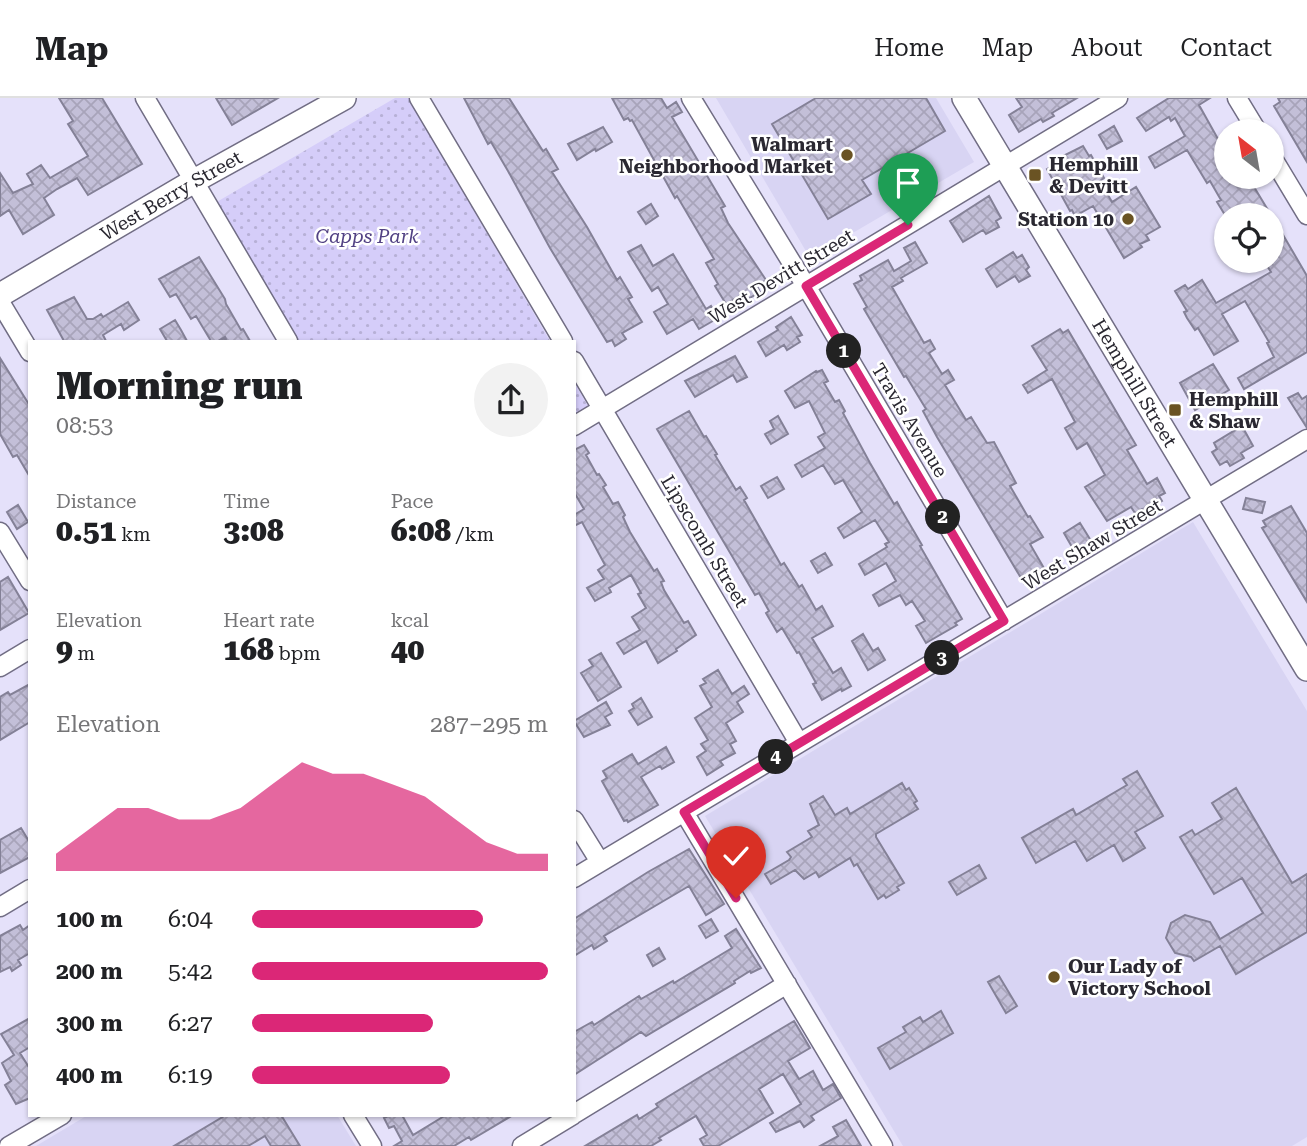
<!DOCTYPE html>
<meta charset="utf-8">
<style>
:root{--surface:#fff;--page:#f2f2f2;--text:#202124;--muted:#757577;--line:#e0e0e0;--accent:#db2777}
body{margin:0;font-family:"Roboto Serif",serif;background:var(--page);color:var(--text);height:100vh;display:flex;flex-direction:column;font-size:26px;white-space:nowrap}
*{box-sizing:border-box;margin:0}
p{font-size:23px;color:var(--muted)}
.icon{flex:none;width:38px;height:38px;fill:none;stroke:currentColor;stroke-width:2;stroke-linecap:round;stroke-linejoin:round}
.map{position:relative;flex:1;overflow:hidden}
.details{position:absolute;left:28px;top:242px;width:548px;height:777px;display:flex;flex-direction:column;background:var(--surface);border-radius:0px;box-shadow:0 2px 5px #0004}
.details>*{flex:none}
.needle{width:46px;rotate:329deg}
.fabs{position:absolute;left:1214px;top:21px;display:grid;gap:14px}
.fabs a{display:grid;place-items:center;width:70px;height:70px;border-radius:50%;background:var(--surface);box-shadow:0 2px 5px #0004;font-size:35px}
.pin{position:absolute;display:grid;place-items:center;width:60px;height:60px;color:#fff;margin:-72px -30px;border-radius:50% 50% 50% 0;rotate:-45deg;box-shadow:0 0 7px #0007}
.pin .icon{rotate:45deg}
.km{position:absolute;width:35px;height:35px;margin:-18px;border-radius:50%;background:#222;color:#fff;font-size:19px;line-height:35px;text-align:center}
.round{display:grid;place-items:center;flex:none;width:74px;height:74px;border-radius:37px;background:var(--page)}
.overview{display:flex;align-items:center;justify-content:space-between;height:119px;padding:0 28px}
h1{font-size:38px;font-weight:800;line-height:52px}
.metrics{display:grid;grid-template-columns:repeat(3,1fr);gap:10px;height:119px;padding:7px 28px}
.metrics div{display:grid;align-content:center}
.metrics b{font-size:30px;font-weight:800}
.metrics small{font-size:19px;font-weight:400}
.metrics p{font-size:19px}
.chart{height:196px;padding:14px 28px}
.chart p{display:flex;justify-content:space-between}
.chart svg{width:100%;height:126px;margin-top:7px;fill:var(--accent);opacity:.7}
ul{padding:0 28px;list-style:none;font-size:23px}
li{display:grid;grid-template-columns:112px 84px 1fr;align-items:center;height:52px}
li i{height:18px;border-radius:9px;background:var(--accent)}
header{display:flex;align-items:center;gap:42px;box-sizing:border-box;height:98px;padding:0 35px;background:var(--surface);border-bottom:2px solid var(--line)}
header strong{font-size:33px}
nav{display:flex;gap:38px;margin-inline-start:auto;font-size:24px}
.map>svg:first-child{display:block}
.built{fill:#d8d4f3}
.park{fill:url(#park-dots)}
.building{fill:url(#building-cross-hatch);stroke:#848197;stroke-width:2}
.lines{fill:none;stroke-linecap:round;stroke-linejoin:round}
.minor-casing{stroke:#716d84;stroke-width:21}
.major-casing{stroke:#716d84;stroke-width:26}
.minor{stroke:#fff;stroke-width:18}
.major{stroke:#fff;stroke-width:23}
.route-casing{stroke:#fff;stroke-width:14}
.route{stroke:#db2777;stroke-width:9}
.poi-dot{fill:#6a5323;stroke:#fff;stroke-width:2.5}
.labels{text-anchor:middle;stroke-width:5;stroke-linejoin:round;paint-order:stroke}
.poi-label{font-size:19px;font-weight:bold;fill:#2a2831;stroke:#fff;text-anchor:start}
.street-label{font-size:19px;fill:#2a2831;stroke:#fff}
.park-label{font-size:19px;font-style:italic;fill:#524284;stroke:#fff}
</style>
<header>
<strong>Map</strong>
<nav><a>Home</a><a>Map</a><a>About</a><a>Contact</a></nav>
</header>
<div class="map">
<svg width="1307" height="1048" viewBox="0 0 1307 1048">
<defs>
<pattern id="park-dots" width="8" height="8" patternUnits="userSpaceOnUse" patternTransform="scale(1.75)"><rect width="8" height="8" fill="#d5cdf9"/><path d="M2 2h.1M6 6h.1" fill="none" stroke="#b7b0d6" stroke-width="1.8" stroke-linecap="round"/></pattern>
<pattern id="building-cross-hatch" width="8" height="8" patternUnits="userSpaceOnUse" patternTransform="scale(1.75)"><rect width="8" height="8" fill="#c3bfd8"/><path d="M0 0l8 8M0 8l8-8" fill="none" stroke="#a8a4ba"/></pattern>
</defs>
<rect width="100%" height="100%" fill="#e5e1fa"/>
<path class="built" d="M716 0H936L974 64 810 160Z
M1193 424 1307 613V1039L1292 1048H903L705 718Z
M88 1017H337L356 1048H36Z"/>
<path class="park" d="M395 0H408L550 243H295L215 105Z
M574 284 588 308 574 317Z"/>
<path class="building" d="M59 0H102L142 66 88 97 77 80 57 91 44 100 54 117 23 136 9 112 0 118V75L13 95 33 86 27 76 41 67 50 80 88 58 68 26 73 23Z
M216 0H278L232 27Z
M464 0H509L543 53 546 51 558 71 552 74 587 129 617 182 620 179 632 199 628 201 642 224 622 235 626 241 615 248 612 242 607 244 550 150 508 73 491 44 488 46Z
M612 0H661L667 10 676 4 682 14 672 19 725 108 721 110 728 125 766 182 757 188 760 194 746 202 743 196 726 206 715 188 718 186 706 165 714 161 677 98 675 100 632 22 630 23 628 20 624 22Z
M816 0H926L945 33 862 82 871 96 828 121 772 26Z
M1016 0H1077L1052 15 1054 18 1043 24 1041 21 1019 34 1009 17 1022 9Z
M1169 0H1210L1199 7 1218 41 1222 38 1227 46V79H1248L1271 117H1225L1217 104 1221 102 1210 83 1207 85 1187 52 1155 70 1149 59 1185 38 1175 20 1171 23 1169 19 1146 33 1137 20Z
M1278 0H1307V64L1274 8 1280 4Z
M1114 28 1122 43 1107 51 1099 37Z
M603 29 612 44 596 53 595 51 577 62 568 46Z
M1083 48 1089 58 1091 57 1104 80 1100 83 1112 104 1136 89 1160 129 1146 137 1149 142 1140 146 1142 149 1124 160 1093 108 1075 118 1072 112 1070 113 1047 71 1065 60 1063 58Z
M989 98 1001 120 996 123 999 129 986 136 983 132 963 144 950 123Z
M651 106 658 118 646 126 638 114Z
M1272 118 1307 178V254L1244 291 1238 280 1274 259 1267 245 1269 244 1245 203 1222 216 1238 243 1214 257 1198 230 1195 232 1187 220 1184 214 1187 213 1175 193 1185 187 1188 191 1202 182 1216 205 1271 174 1264 163H1272Z
M915 144 927 165 901 180 903 183 892 189 924 245 930 242 935 251 929 255 942 276 948 272 954 282 945 287 966 322 971 319 987 345 994 344 1016 385 1010 388 1028 419 1030 418 1043 439 1030 446 1045 472 1024 485 937 339 923 313 926 311 906 278 904 279 864 211 867 209 854 186 862 182 860 178 888 162 894 173 911 163 904 150Z
M641 147 653 168 673 156 706 211 711 208 718 220 699 231 693 221 667 236 654 214 668 206 658 189 652 193 628 154Z
M1013 154 1017 160 1022 157 1029 169 1026 172 1030 178 1019 184 1015 178 997 189 986 171Z
M199 159 225 201 226 206 241 232 243 231 250 243H222L226 241 225 239 218 243H211L196 218 191 221 176 196 170 199 159 181Z
M74 199 87 221H93L101 216 103 219 128 204 139 222 124 232 121 226 103 237 106 243H64L47 212Z
M791 219 802 237 797 239 800 244 787 252 784 247 766 258 758 244 778 232 776 229Z
M175 222 181 232 187 243H167L160 231Z
M1060 231 1063 235 1068 232 1136 347 1127 352 1147 386 1157 380 1165 395 1159 398 1162 403 1144 414 1142 411 1135 415 1131 409 1107 423 1085 389 1105 377 1087 345 1077 351 1065 330 1075 324 1052 281 1028 295 1023 287 1047 272 1032 248Z
M735 258 747 279 737 284 733 277 695 299 685 283Z
M0 260 30 308V379L17 357 13 359 0 336Z
M1213 266 1229 292 1195 312 1180 285Z
M822 272 828 283 824 285 835 304 839 302 845 313 843 315 870 365 894 406 897 404 902 413 922 447 920 448 962 521 955 525 957 527 926 545 916 528 925 523 912 503 906 507 900 497 879 508 873 497 896 483 886 465 865 477 859 466 887 449 885 446 889 444 875 422 844 440 838 430 862 414 843 382 835 386 823 367 802 379 795 367 825 350 818 339 825 335 809 303 795 310 785 293 816 273 817 274Z
M1298 295 1302 301 1307 298V330L1288 300Z
M689 313 704 339 706 338 717 356 715 357 736 392 740 389 747 400 744 402 781 467 784 465 799 489 802 487 816 512 822 508 833 528 812 540 833 575 841 570 851 588 842 593 841 591 822 602 813 586 816 585 799 554 797 555 782 530 777 534 766 515 769 513 759 495 755 497 657 331Z
M778 318 788 336 771 346 765 336 774 331 770 323Z
M1242 328 1253 348 1241 355 1244 360 1230 368 1227 363 1220 367 1212 354 1217 351 1214 345Z
M584 347 589 355 586 357 597 377 599 376 606 387 603 389 613 406 618 404 625 417 623 419 630 434 654 473 657 471 664 483 661 484 664 492 684 525 688 523 696 537 676 551 677 553 658 565 646 543 624 556 617 545 640 532 632 519 646 510 638 496 641 495 631 477 609 490 611 494 595 503 587 490 604 481 598 472 605 467 582 424 574 428V417L584 411 574 394V352Z
M777 379 784 391 768 400 761 388Z
M1246 400 1265 404 1262 415 1243 411Z
M18 407 28 424 17 431 7 414Z
M1291 408 1307 435V504L1262 430 1266 428 1263 423Z
M1080 425 1093 446 1090 448 1091 451 1081 457 1080 454 1076 456 1064 435Z
M825 455 832 467 818 475 811 463Z
M8 479 29 515 0 532V484Z
M863 536 873 553 878 550 885 562 868 572 852 543Z
M601 555 621 589 598 603 581 575 593 568 589 562Z
M718 572 732 596 744 588 749 596 737 604 743 614 726 625 736 643 730 646 735 655 720 663 723 667 707 677 697 659 706 653 701 646 708 642 695 620 712 609 700 588 706 585 703 581Z
M30 586V624L0 642V599L8 594 10 597Z
M641 600 652 619 638 627 629 613 634 610 632 606Z
M606 604 612 615 605 619 610 627 584 639 574 623Z
M666 649 674 664 662 671 660 668 641 679 658 707 628 724 627 722 624 723 602 683 607 680 603 673 632 656 638 666Z
M1137 673 1163 718 1135 734 1145 750 1123 763 1114 747 1087 763 1075 743 1036 765 1022 740 1073 711 1076 717 1127 687 1123 681Z
M902 685 906 692 909 690 917 703 914 705 918 711 876 736V739L904 785 897 789 899 792 886 800 884 797 878 801 857 766 854 768 850 760 819 779 816 774 804 781 795 772 771 786 765 776 789 762 791 759 787 754 812 739 808 733 819 727 810 706 823 698 835 717 847 710 850 716Z
M1236 690 1292 785 1307 776V834L1236 876 1220 848 1194 863 1191 859 1175 855 1166 840 1171 825 1185 817 1210 824 1220 841 1263 815 1242 780 1214 796 1180 739 1192 732 1195 737 1222 721 1212 705Z
M21 730 30 745V759L0 775V742Z
M689 751 724 806 706 817 689 788 604 838 607 843 594 851 592 847 574 858V821L648 774Z
M979 767 986 780 957 797 949 784Z
M711 821 718 833 706 840 699 828Z
M20 827 23 832 30 827V855L18 862 21 867 12 873 10 869 0 874V838Z
M736 831 761 870 751 875 750 873 734 883 735 885 646 938 641 934 574 977V934L592 924 594 927 639 898 641 901 673 883 674 885 732 850 725 838Z
M659 850 665 861 653 868 647 857Z
M999 878 1017 908 1006 915 988 884Z
M941 913 953 935 890 971 878 950 906 934 903 929 920 919 923 924Z
M30 920V949L20 955 30 971V1000L16 1006 5 987 11 983 2 965 14 957 1 936Z
M794 923 810 950 788 963 799 981 813 973 823 992 833 986 841 1000 811 1018 814 1022 804 1029 800 1023 776 1034 770 1025 801 1006 783 976 759 991 773 1015 718 1048H704L700 1041 707 1037 696 1018 659 1040 661 1042 651 1048H585L637 1017 639 1021 658 1009 656 1006 705 976Z
M226 1017H281L300 1048H271L265 1038 248 1048H174Z
M390 1017H402L413 1037 446 1017H513L471 1042 469 1039 454 1048H394L402 1043 394 1028 389 1030 384 1020Z
M846 1022 861 1048H820L838 1038 833 1029Z"/>
<g class="lines">
<g class="minor-casing">
<path id="minor" d="M145 0 288 243
M419 0 563 243
M691 0 806 188 1004 523
M1237 0 1257 33
M1272 59 1307 117
M0 204 30 254
M574 263 799 645
M574 328 1118 0
M0 434 30 483
M0 569 30 551
M684 714 883 1048
M574 722 600 764
M574 780 1307 341
M0 809 30 791
M574 1016 787 886
M353 1017 372 1048
M9 1048 62 1017
M522 1048 573 1017"/>
</g>
<g class="major-casing">
<g id="major">
<path id="s1" d="M964 0 1307 571"/>
<path id="s2" d="M0 197 194 83 344 0"/>
</g>
</g>
<use href="#minor" class="minor"/>
<use href="#major" class="major"/>
</g>
<g class="lines">
<g class="route-casing">
<path id="route" d="M736 800 684 714 1004 523 806 188 908 127"/>
</g>
<use href="#route" class="route"/>
</g>
<g class="poi-dot">
<circle cx="847" cy="57" r="7"/>
<rect x="1028" y="70" width="14" height="14" rx="3.5"/>
<circle cx="1128" cy="121" r="7"/>
<rect x="1168" y="305" width="14" height="14" rx="3.5"/>
<circle cx="1054" cy="879" r="7"/>
</g>
<g class="labels">
<g class="poi-label">
<text x="833" y="53" text-anchor="end">Walmart<tspan x="833" dy="22">Neighborhood Market</tspan></text>
<text x="1049" y="73">Hemphill<tspan x="1049" dy="22">&amp; Devitt</tspan></text>
<text x="1114" y="128" text-anchor="end">Station 10</text>
<text x="1189" y="308">Hemphill<tspan x="1189" dy="22">&amp; Shaw</tspan></text>
<text x="1068" y="875">Our Lady of<tspan x="1068" dy="22">Victory School</tspan></text>
</g>
<g class="street-label">
<text dy="7" stroke="none"><textPath href="#s2" startOffset="198">West Berry Street</textPath></text>
<text transform="translate(781 178) rotate(-31)" y="7">West Devitt Street</text>
<text dy="7" stroke="none"><textPath href="#s1" startOffset="332">Hemphill Street</textPath></text>
<text transform="translate(910 322) rotate(59)" y="7">Travis Avenue</text>
<text transform="translate(705 443) rotate(59)" y="7">Lipscomb Street</text>
<text transform="translate(1092 446) rotate(-31)" y="7">West Shaw Street</text>
</g>
<g class="park-label">
<text x="367" y="145">Capps Park</text>
</g>
</g>
</svg>
<div class="fabs">
<a><svg class="needle" viewBox="-14 -14 28 28"><path d="M0-13l5 13h-10z" fill="#e53935"/><path d="M0 13l5-13h-10z" fill="#757577"/></svg></a>
<a><svg class="icon" aria-label="locate" viewBox="0 0 24 24"><circle cx="12" cy="12" r="6"/><path d="M12 2v4M12 18v4M2 12h4M18 12h4"/></svg></a>
</div>
<div class="pin" style="left:908px;top:127px;background:#1e9e55"><svg class="icon" aria-label="arrive" viewBox="0 0 24 24"><path d="M6 21V4h12l-3 4 3 4H6"/></svg></div>
<div class="pin" style="left:736px;top:800px;background:#d93025"><svg class="icon" aria-label="check" viewBox="0 0 24 24"><path d="M5 12l5 5 9-10"/></svg></div>
<b class="km" style="left:844px;top:253px">1</b>
<b class="km" style="left:943px;top:419px">2</b>
<b class="km" style="left:942px;top:560px">3</b>
<b class="km" style="left:776px;top:659px">4</b>
<section class="details">
<div class="overview"><div><h1>Morning run</h1><p>08:53</p></div><a class="round"><svg class="icon" aria-label="share" viewBox="0 0 24 24"><path d="M12 15V3M7 8l5-5 5 5M5 13v7h14v-7"/></svg></a></div>
<div class="metrics">
<div><p>Distance</p><b>0.51<small> km</small></b></div>
<div><p>Time</p><b>3:08</b></div>
<div><p>Pace</p><b>6:08<small> /km</small></b></div>
</div>
<div class="metrics">
<div><p>Elevation</p><b>9<small> m</small></b></div>
<div><p>Heart rate</p><b>168<small> bpm</small></b></div>
<div><p>kcal</p><b>40</b></div>
</div>
<div class="chart"><p><span>Elevation</span>287–295 m</p>
<svg viewBox="0 0 160 44" preserveAspectRatio="none"><path d="M0 44V38L10 30L20 22L30 22L40 26L50 26L60 22L70 14L80 6L90 10L100 10L110 14L120 18L130 26L140 34L150 38L160 38V44z"/></svg>
</div>
<ul>
<li><b>100 m</b>6:04<i style="width:78%"></i></li>
<li><b>200 m</b>5:42<i style="width:100%"></i></li>
<li><b>300 m</b>6:27<i style="width:61%"></i></li>
<li><b>400 m</b>6:19<i style="width:67%"></i></li>
</ul>
</section>
</div>
